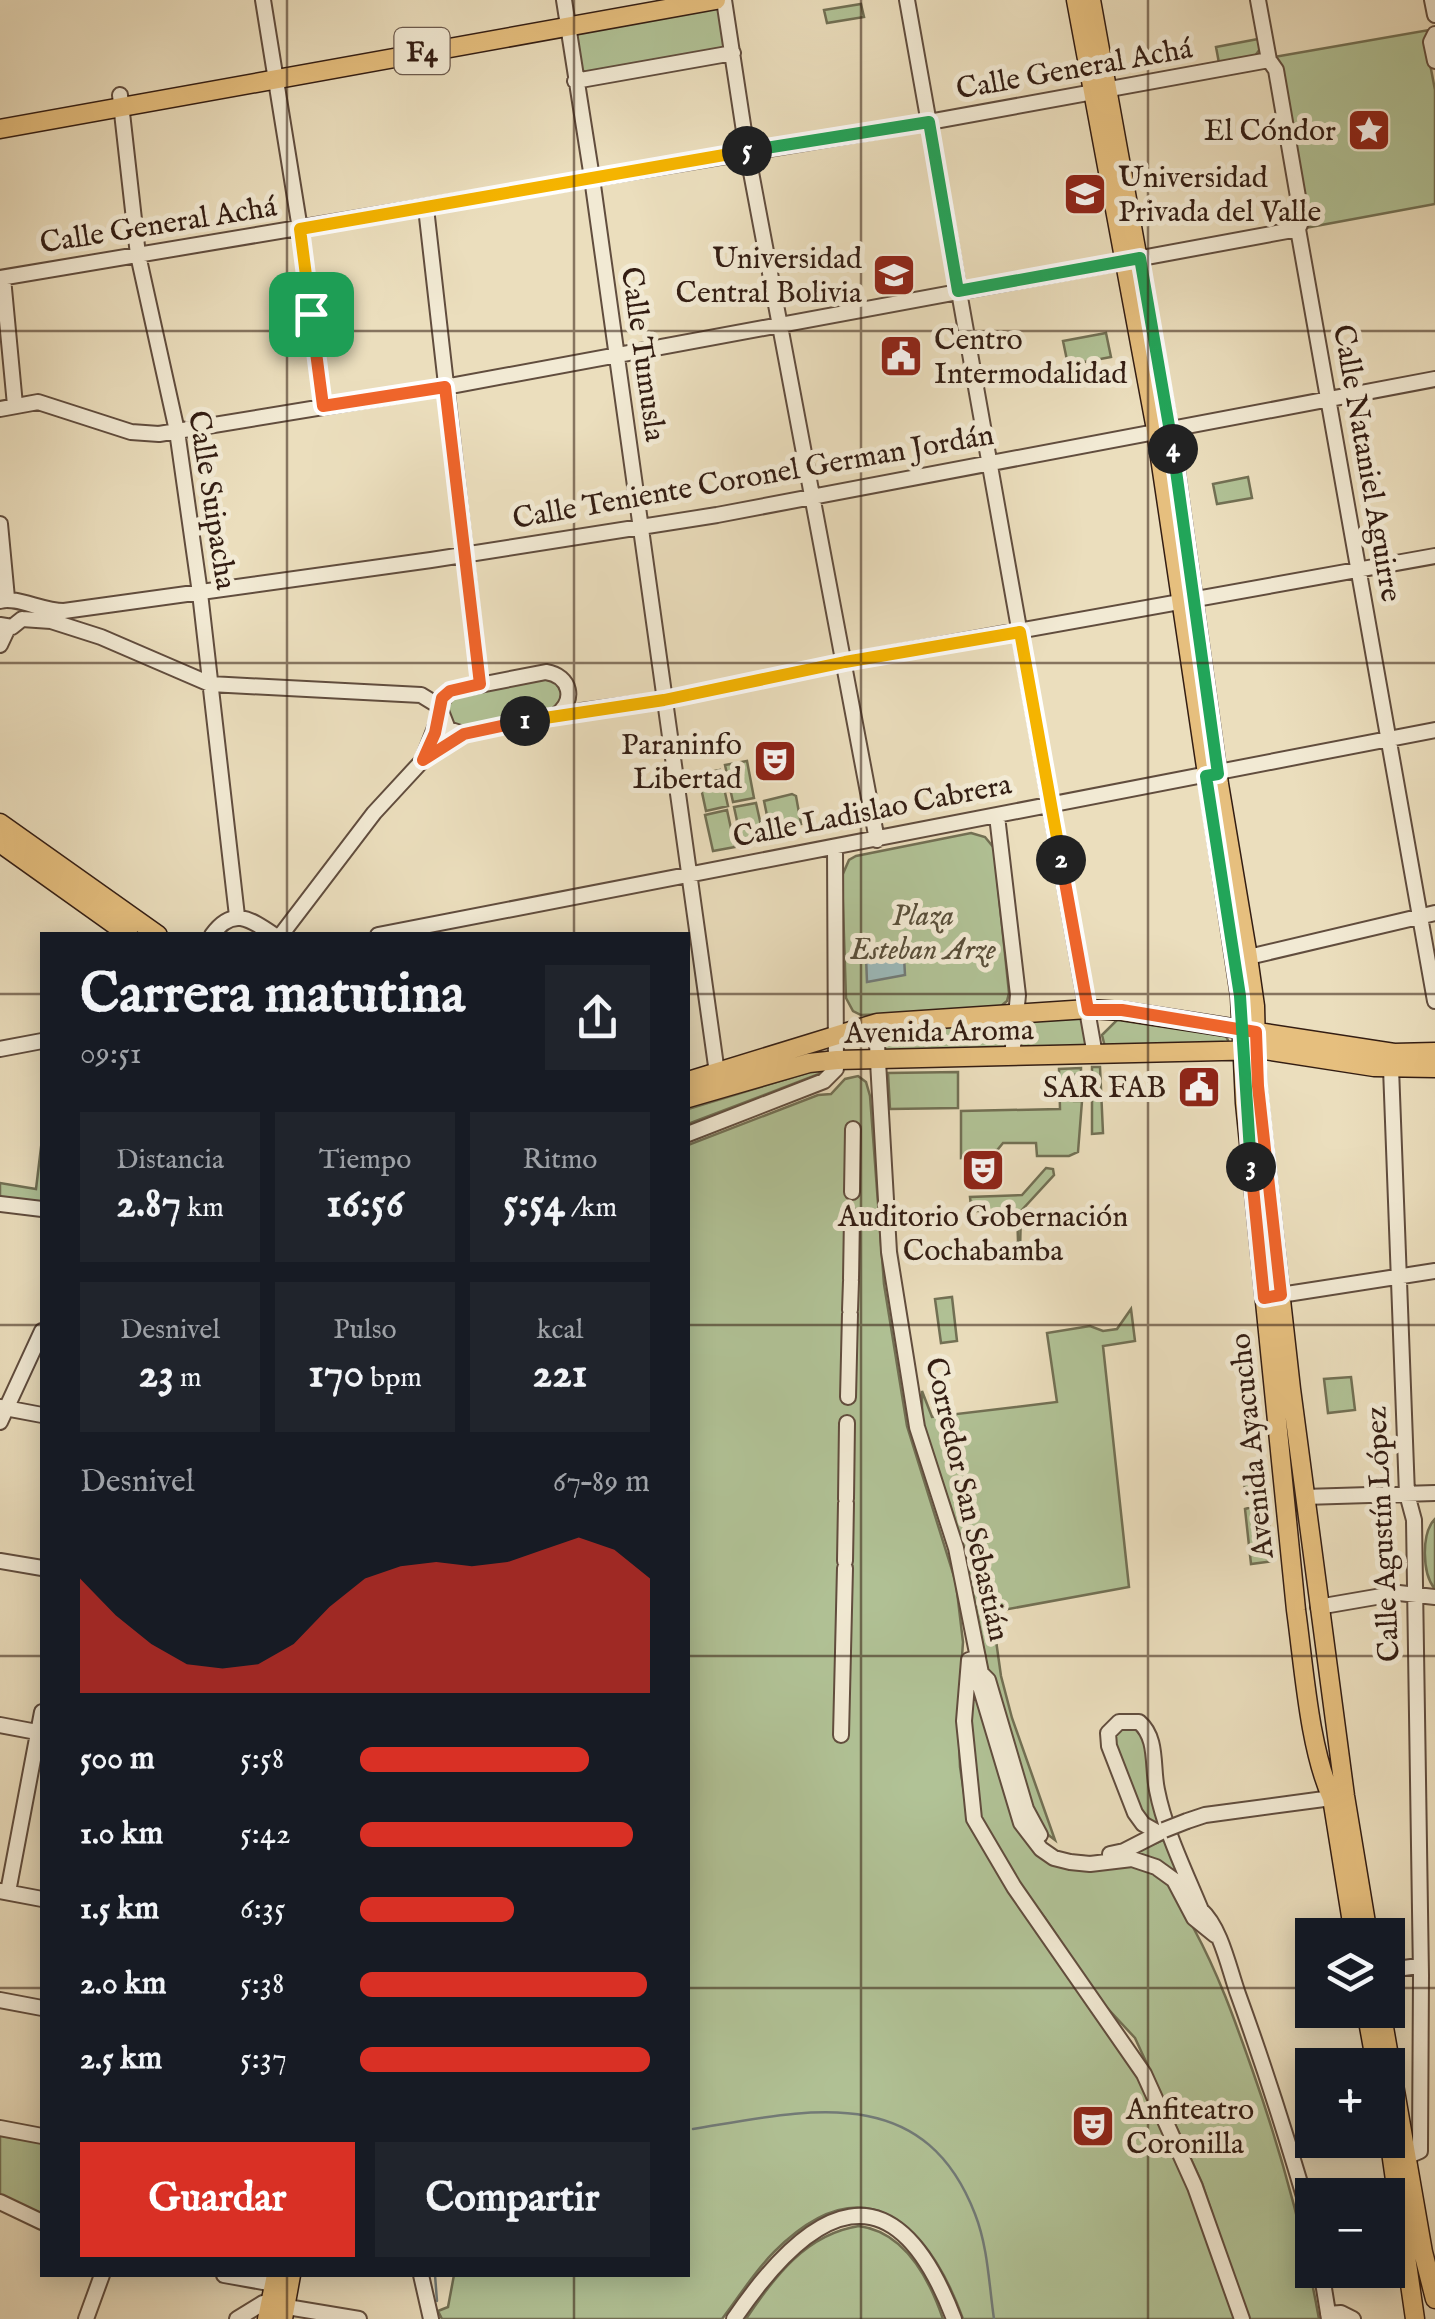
<!DOCTYPE html>
<html lang="es">
<meta charset="utf-8">
<style>
:root{--surface:#171b24;--page:#20242c;--text:#f1f3f6;--muted:#9ea1a6;--accent:#d93025}
body{margin:0;font-family:"IM FELL English",serif;background:var(--page);color:var(--text);height:100vh;display:flex;flex-direction:column;font-size:38px;white-space:nowrap}
*{box-sizing:border-box;margin:0}
p{font-size:32px;color:var(--muted)}
.icon{flex:none;width:55px;height:55px;fill:none;stroke:currentColor;stroke-width:2;stroke-linecap:round;stroke-linejoin:round}
.map{position:relative;flex:1;overflow:hidden}
.panel{position:absolute;left:40px;top:932px;width:650px;height:1345px;display:flex;flex-direction:column;background:var(--surface);border-radius:0px;box-shadow:0 5px 25px #0003}
.panel>*{flex:none}
.tools{position:absolute;left:1295px;top:1918px;display:grid;gap:20px}
.tools a{display:grid;place-items:center;width:110px;height:110px;border-radius:0px;background:var(--surface);box-shadow:0 5px 25px #0003;font-size:50px}
.pin{position:absolute;display:grid;place-items:center;width:85px;height:85px;color:#fff;margin:-42px;border-radius:20px;box-shadow:0 5px 15px #0006}
.km{position:absolute;width:50px;height:50px;margin:-25px;border-radius:50%;background:#222;color:#fff;font-size:28px;line-height:50px;text-align:center}
.round{display:grid;place-items:center;flex:none;width:105px;height:105px;border-radius:0px;background:var(--page)}
.head{display:flex;align-items:center;justify-content:space-between;height:170px;padding:0 40px}
h1{font-size:55px;font-weight:700;line-height:75px}
.metrics{display:grid;grid-template-columns:repeat(3,1fr);gap:15px;height:170px;padding:10px 40px}
.metrics div{display:grid;align-content:center;border-radius:0px;background:var(--page);text-align:center}
.metrics b{font-size:42px;font-weight:700}
.metrics small{font-size:28px;font-weight:400}
.metrics p{font-size:28px}
.chart{height:280px;padding:20px 40px}
.chart p{display:flex;justify-content:space-between}
.chart svg{width:100%;height:180px;margin-top:10px;fill:var(--accent);opacity:.7}
.primary-button{display:flex;gap:20px;margin-top:auto;padding:20px 40px}
.primary-button a{flex:1;height:115px;border-radius:0px;background:var(--accent);color:#fff;font-size:40px;font-weight:700;line-height:115px;text-align:center}
.primary-button a+a{background:var(--page);color:var(--text)}
ul{padding:0 40px;list-style:none;font-size:32px}
li{display:grid;grid-template-columns:160px 120px 1fr;align-items:center;height:75px}
li i{height:25px;border-radius:12px;background:var(--accent)}
.map>svg:first-child{display:block}
.green{fill:#b1c296;stroke:#727054;stroke-width:2.5}
.water{fill:#9cbabb;stroke:#727b78;stroke-width:2.5}
.lines{fill:none;stroke-linecap:round;stroke-linejoin:round}
.stream{stroke:#727b78;stroke-width:2.5}
.minor-casing{stroke:#614d3e;stroke-width:18}
.major-casing{stroke:#331d13;stroke-width:21}
.minor{stroke:#f2ead4;stroke-width:14}
.major{stroke:#e6bf7e;stroke-width:18}
.minor-bridge-casing{stroke:#614d3e;stroke-width:18;stroke-linecap:butt}
.minor-bridge{stroke:#f2ead4;stroke-width:14}
.split-1-casing{stroke:#fff;stroke-width:20}
.split-2-casing{stroke:#fff;stroke-width:20}
.split-3-casing{stroke:#fff;stroke-width:20}
.split-4-casing{stroke:#fff;stroke-width:20}
.split-5-casing{stroke:#fff;stroke-width:20}
.split-6-casing{stroke:#fff;stroke-width:20}
.split-1{stroke:#f0652b;stroke-width:12}
.split-2{stroke:#f5b400;stroke-width:12}
.split-3{stroke:#f0652b;stroke-width:12}
.split-4{stroke:#22a559;stroke-width:12}
.split-5{stroke:#22a559;stroke-width:12}
.split-6{stroke:#f5b400;stroke-width:12}
.grid{fill:none;stroke:#331d13;stroke-width:2.5;stroke-opacity:0.55}
.labels{text-anchor:middle;stroke-width:10;stroke-linejoin:round;paint-order:stroke}
.shield{fill:#f2ead4;stroke:#6c5a4d;stroke-width:2.5}
.shield-label{font-size:28px;font-weight:bold;fill:#331d13}
.street-label{font-size:30px;fill:#331d13;stroke:#f2ead4}
.poi-label{font-size:30px;fill:#331d13;stroke:#f2ead4;text-anchor:end}
.park-label{font-size:30px;font-style:italic;fill:#594f3a;stroke:#f2ead4}
</style>
<div class="map">
<svg width="1435" height="2319" viewBox="0 0 1435 2319">
<rect width="100%" height="100%" fill="#ebdebd"/>
<filter id="stains"><feTurbulence type="fractalNoise" baseFrequency=".002" numOctaves="4"/><feColorMatrix values="0 0 0 0 .2 0 0 0 0 .09 0 0 0 0 .02 0 0 0 .5 -.17"/></filter>
<radialGradient id="worn" r=".72"><stop offset=".6" stop-color="#630" stop-opacity="0"/><stop offset="1" stop-color="#630" stop-opacity=".3"/></radialGradient>
<path class="green" d="M714 4 722 9 726 47 582 75 575 30Z
M861 4 864 17 827 23 824 10Z
M1429 30 1426 43 1435 90V204L1305 228 1274 57Z
M1258 39 1260 49 1255 56 1219 63 1216 47Z
M1106 333 1111 357 1068 365 1063 341Z
M1248 477 1252 498 1217 504 1213 484Z
M543 679 555 681 562 693 561 700 552 710 462 727H455L445 711 451 698 457 695Z
M747 761 754 798 733 802 725 765Z
M720 770 728 806 706 811 698 774Z
M792 794 796 796 801 824 770 830 764 801Z
M756 803 764 839 742 844 734 807Z
M727 810 735 847 713 851 705 815Z
M971 833 985 837 994 848 1009 993 1007 1001 996 1010 861 1015 853 1011 846 998 842 876 849 860 856 856Z
M1082 1018 1088 1044 1086 1047 1019 1049 1022 1022Z
M1118 1019 1226 1036 1230 1045 1105 1047 1102 1035Z
M1009 1023 1008 1049 884 1053 883 1043 877 1032 890 1027Z
M1092 1067H1100L1103 1133 1092 1134Z
M1081 1068V1074L1073 1075 1074 1101H1082L1078 1152 1069 1156H1037L1036 1143H1003L994 1154 961 1158V1111L1060 1109 1059 1069Z
M813 1071H819V1074L688 1124V1109Z
M958 1072V1108L890 1109 888 1073Z
M858 1076 866 1082 870 1096 884 1284 907 1426 956 1583 963 1642 958 1714 960 1767 969 1825 1132 2063 1190 2192 1237 2319H963C927 2220 863 2163 774 2252 754 2272 739 2297 722 2319H442L438 2311 448 2307 454 2275H688V1145L818 1095 831 1094 845 1079Z
M42 1139V1205L0 1200V1183L36 1189Z
M1046 1168 1053 1169 1054 1175 1021 1211 1020 1251 1015 1245 1018 1241 1017 1211H976L971 1206 970 1197 1022 1195Z
M952 1297 957 1341 941 1343 935 1299Z
M1131 1309 1135 1341 1103 1346 1129 1587 992 1612 1001 1676 1012 1718 1055 1840 1043 1831 1034 1815 987 1667 963 1546 922 1420V1391L932 1417 1057 1402 1047 1333 1090 1326 1103 1331 1117 1329Z
M1351 1377 1355 1410 1328 1413 1324 1379Z
M1263 1471 1274 1561 1251 1564 1245 1509 1252 1507 1250 1491H1245L1243 1473Z
M1435 1519V1589C1422 1574 1421 1533 1435 1519Z
M970 1674 1037 1852C1068 1856 1131 1856 1156 1873 1175 1886 1184 1910 1194 1929 1219 1975 1235 2021 1252 2069 1282 2154 1303 2230 1319 2319H1247L1202 2183 1135 2038 1098 1998 1045 1918 1010 1873 981 1826 970 1728Z
M1134 1727 1144 1739 1161 1821 1156 1823 1144 1819 1113 1746 1118 1728Z
M1168 1838 1195 1911 1177 1877 1130 1854Z
M0 2133 42 2141V2216L0 2197Z
M859 2226C905 2232 929 2278 943 2319H746C774 2277 806 2234 859 2226Z"/>
<path class="water" d="M866 957H904L905 975 867 982Z"/>
<g class="lines">
<path class="stream" d="M693 2129C804 2111 923 2079 975 2214 988 2247 989 2285 994 2319
M435 2275 437 2301"/>
<g class="minor-casing">
<path id="minor" d="M263 0 300 229 323 406
M564 0 592 178 717 1073
M724 0 747 151 877 840
M907 0 1095 1055
M1258 0 1269 60 1276 70 1302 220 1298 229 1435 1001
M1432 0 1435 15
M1435 34 1431 42 1435 61
M575 81 733 53
M120 95 138 255 177 431 200 593 237 916
M426 208 480 684
M0 278 929 122 1269 60
M3 278 15 405
M0 409 38 402 131 432 159 434 445 387 1298 229
M0 524 7 598
M0 601C16 596 42 611 64 611L431 560 717 515 1435 379
M22 619 51 621 101 637 210 684 421 695 439 706 448 729 463 734
M0 625 12 627 22 619
M0 645 8 628
M439 706 449 691 546 672C571 676 576 701 556 715
M423 759 440 715
M997 816 1018 995 1012 1057
M212 935C232 907 249 918 274 935
M281 935 374 813 423 760 463 734 582 711 664 700 845 662 1435 556
M378 935 1435 730
M1240 959 1435 913
M862 1027 873 1036 877 1044 889 1252 917 1427 956 1548 981 1673 979 1683 1021 1823 1041 1849 1054 1858 1070 1862 1090 1864 1132 1859 1156 1867 1174 1880 1194 1918 1215 1935
M0 1049 42 1041
M1391 1068 1407 1494 1414 1520 1421 1975 1420 2151 1406 2157
M688 1134 824 1081 836 1069 835 847
M852 1192 853 1129
M0 1204 42 1209
M851 1279 852 1216
M1274 1296 1435 1271
M850 1310 851 1281
M848 1397 850 1314
M0 1407 42 1415
M0 1422 42 1331
M1304 1497 1435 1493
M846 1499 847 1423
M0 1561 42 1568
M845 1561 846 1503
M1318 1607 1399 1593 1435 1597
M978 1657 969 1660 964 1721 974 1819 1014 1887 1144 2074 1195 2187 1242 2319
M981 1673 988 1680 1026 1809 1040 1835
M0 1725 42 1733
M841 1735 845 1568
M1187 1821 1205 1815 1339 1797
M1159 1833 1143 1824 1135 1813 1109 1746 1108 1733 1119 1722H1139C1158 1738 1152 1767 1157 1790 1165 1831 1185 1871 1201 1910 1221 1928 1229 1969 1238 1994 1266 2071 1290 2147 1312 2224
M1110 1854 1124 1851 1163 1831
M0 1891 42 1899
M8 1892 42 1712
M1388 1970 1419 1966
M0 2000 42 2008
M0 2128 42 2136
M0 2202 42 2222
M1321 2270 1329 2319
M224 2275 274 2284
M421 2275 431 2319
M1328 2314 1341 2313 1353 2319
M86 2319 102 2275
M237 2319 263 2303 359 2319
M734 2319C811 2206 893 2159 954 2319"/>
</g>
<g class="major-casing">
<path id="major" d="M1076 0 1155 424 1240 996 1245 1103 1296 1610C1304 1667 1309 1748 1332 1798L1354 1935
M1091 0 1173 453 1219 784 1248 957 1255 1006 1257 1086 1291 1389 1345 1796 1368 1935
M0 129 716 0
M0 823 158 935
M0 843 129 935
M688 1081 877 1023 1088 1009 1122 1011 1394 1053 1435 1052
M688 1098 809 1063 837 1060 1265 1050 1374 1067 1435 1068
M1366 2010 1376 2065
M1381 2010 1423 2252 1435 2299
M1388 2131 1415 2319
M267 2319 276 2275
M283 2319 291 2275"/>
</g>
<use href="#minor" class="minor"/>
<use href="#major" class="major"/>
<g class="minor-bridge-casing">
<path id="minor-bridge" d="M1164 1830 1187 1821"/>
</g>
<use href="#minor-bridge" class="minor-bridge"/>
</g>
<g class="lines">
<g class="split-1-casing">
<path id="split-1" d="M311 314 323 406 445 387 480 684 450 691 442 698 435 733 423 760 464 734 525 721"/>
</g>
<g class="split-2-casing">
<path id="split-2" d="M525 721 664 700 845 662 1020 632 1061 860"/>
</g>
<g class="split-3-casing">
<path id="split-3" d="M1061 860 1088 1010H1122L1256 1032 1258 1086 1281 1295 1264 1298 1251 1167"/>
</g>
<g class="split-4-casing">
<path id="split-4" d="M1173 449 1218 774 1206 776 1240 996 1251 1167"/>
</g>
<g class="split-5-casing">
<path id="split-5" d="M747 151 929 122 958 291 1140 258 1173 449"/>
</g>
<g class="split-6-casing">
<path id="split-6" d="M311 314 300 229 747 151"/>
</g>
<use href="#split-1" class="split-1"/>
<use href="#split-2" class="split-2"/>
<use href="#split-3" class="split-3"/>
<use href="#split-4" class="split-4"/>
<use href="#split-5" class="split-5"/>
<use href="#split-6" class="split-6"/>
</g>
<path class="grid" d="M287 0V935M574 0V935M861 0V2319M1148 0V2319M0 331H1435M0 663H1435M0 994H42M688 994H1435M0 1325H42M688 1325H1435M0 1656H42M688 1656H1435M0 1988H42M688 1988H1312M1388 1988H1435M287 2275V2319M574 2275V2319"/>
<defs>
<g id="sight-square" transform="scale(2.25)"><rect x="-9" y="-9" width="18" height="18" rx="4" fill="#8f2418" stroke="#f2ead4"/><path d="M0-6L1.8-2.2L6-1.7L2.9 1.2L3.7 5.4L0 3.3L-3.7 5.4L-2.9 1.2L-6-1.7L-1.8-2.2Z" fill="#fff"/></g>
<g id="university-square" transform="scale(2.25)"><rect x="-9" y="-9" width="18" height="18" rx="4" fill="#8f2418" stroke="#f2ead4"/><path d="M0-5L7-2L0 1L-7-2ZM-4 1L0 2.5L4 1V4Q0 6-4 4Z" fill="#fff"/></g>
<g id="civic-square" transform="scale(2.25)"><rect x="-9" y="-9" width="18" height="18" rx="4" fill="#8f2418" stroke="#f2ead4"/><path d="M-.6-6.5H3V-4.5H.6V-3L4-1V1h2V6H-6V1h2V-1L-.6-3ZM-1.2 2.5V6h2.4V2.5Z" fill="#fff"/></g>
<g id="theatre-square" transform="scale(2.25)"><rect x="-9" y="-9" width="18" height="18" rx="4" fill="#8f2418" stroke="#f2ead4"/><path d="M-5-5.5Q0-4 5-5.5V0Q5 5 0 6Q-5 5-5 0ZM-3.3-2.5H-1v1.5H-3.3ZM1-2.5H3.3v1.5H1ZM-2.8 1Q0 5.5 2.8 1Z" fill="#fff"/></g>
</defs>
<g fill-rule="evenodd">
<use href="#sight-square" x="1369" y="130"/>
<use href="#university-square" x="1085" y="194"/>
<use href="#university-square" x="894" y="275"/>
<use href="#civic-square" x="901" y="356"/>
<use href="#theatre-square" x="775" y="761"/>
<use href="#civic-square" x="1199" y="1087"/>
<use href="#theatre-square" x="983" y="1170"/>
<use href="#theatre-square" x="1093" y="2126"/>
</g>
<g class="labels">
<rect class="shield" x="394.5" y="28" width="55" height="46" rx="8"/>
<g class="shield-label">
<text x="422" y="61">F4</text>
</g>
<g class="street-label">
<text transform="translate(1074 68) rotate(-10)" y="10">Calle General Achá</text>
<text transform="translate(158 224) rotate(-9)" y="10">Calle General Achá</text>
<text transform="translate(644 354) rotate(82)" y="10">Calle Tumusla</text>
<text transform="translate(1368 463) rotate(80)" y="10">Calle Nataniel Aguirre</text>
<text transform="translate(753 476) rotate(-10)" y="10">Calle Teniente Coronel German Jordán</text>
<text transform="translate(213 500) rotate(81)" y="10">Calle Suipacha</text>
<text transform="translate(872 810) rotate(-11)" y="10">Calle Ladislao Cabrera</text>
<text transform="translate(939 1031) rotate(-1)" y="10">Avenida Aroma</text>
<text transform="translate(1251 1446) rotate(-96)" y="10">Avenida Ayacucho</text>
<text transform="translate(968 1499) rotate(77)" y="10">Corredor San Sebastián</text>
<text transform="translate(1382 1534) rotate(-93)" y="10">Calle Agustín López</text>
</g>
<g class="poi-label">
<text x="1336" y="140">El Cóndor</text>
<text x="1118" y="187" text-anchor="start">Universidad<tspan x="1118" dy="34">Privada del Valle</tspan></text>
<text x="862" y="268">Universidad<tspan x="862" dy="34">Central Bolivia</tspan></text>
<text x="934" y="349" text-anchor="start">Centro<tspan x="934" dy="34">Intermodalidad</tspan></text>
<text x="742" y="754">Paraninfo<tspan x="742" dy="34">Libertad</tspan></text>
<text x="1166" y="1097">SAR FAB</text>
<text x="983" y="1226" text-anchor="middle">Auditorio Gobernación<tspan x="983" dy="34">Cochabamba</tspan></text>
<text x="1126" y="2119" text-anchor="start">Anfiteatro<tspan x="1126" dy="34">Coronilla</tspan></text>
</g>
<g class="park-label">
<text x="923" y="925">Plaza<tspan x="923" dy="34">Esteban Arze</tspan></text>
</g>
</g>
<rect width="100%" height="100%" filter="url(#stains)"/>
<rect width="100%" height="100%" fill="url(#worn)"/>
</svg>
<div class="tools">
<a><svg class="icon" aria-label="layers" viewBox="0 0 24 24"><path d="M12 4l9 5-9 5-9-5zM3 14l9 5 9-5"/></svg></a>
<a>+</a>
<a>−</a>
</div>
<div class="pin" style="left:311px;top:314px;background:#1e9e55"><svg class="icon" aria-label="arrive" viewBox="0 0 24 24"><path d="M6 21V4h12l-3 4 3 4H6"/></svg></div>
<b class="km" style="left:525px;top:721px">1</b>
<b class="km" style="left:1061px;top:860px">2</b>
<b class="km" style="left:1251px;top:1167px">3</b>
<b class="km" style="left:1173px;top:449px">4</b>
<b class="km" style="left:747px;top:151px">5</b>
<section class="panel">
<div class="head"><div><h1>Carrera matutina</h1><p>09:51</p></div><a class="round"><svg class="icon" aria-label="share" viewBox="0 0 24 24"><path d="M12 15V3M7 8l5-5 5 5M5 13v7h14v-7"/></svg></a></div>
<div class="metrics">
<div><p>Distancia</p><b>2.87<small> km</small></b></div>
<div><p>Tiempo</p><b>16:56</b></div>
<div><p>Ritmo</p><b>5:54<small> /km</small></b></div>
</div>
<div class="metrics">
<div><p>Desnivel</p><b>23<small> m</small></b></div>
<div><p>Pulso</p><b>170<small> bpm</small></b></div>
<div><p>kcal</p><b>221</b></div>
</div>
<div class="chart"><p><span>Desnivel</span>67–89 m</p>
<svg viewBox="0 0 160 44" preserveAspectRatio="none"><path d="M0 44V16L10 25L20 32L30 37L40 38L50 37L60 32L70 23L80 16L90 13L100 12L110 13L120 12L130 9L140 6L150 9L160 16V44z"/></svg>
</div>
<ul>
<li><b>500 m</b>5:58<i style="width:79%"></i></li>
<li><b>1.0 km</b>5:42<i style="width:94%"></i></li>
<li><b>1.5 km</b>6:35<i style="width:53%"></i></li>
<li><b>2.0 km</b>5:38<i style="width:99%"></i></li>
<li><b>2.5 km</b>5:37<i style="width:100%"></i></li>
</ul>
<div class="primary-button"><a>Guardar</a><a>Compartir</a></div>
</section>
</div>
